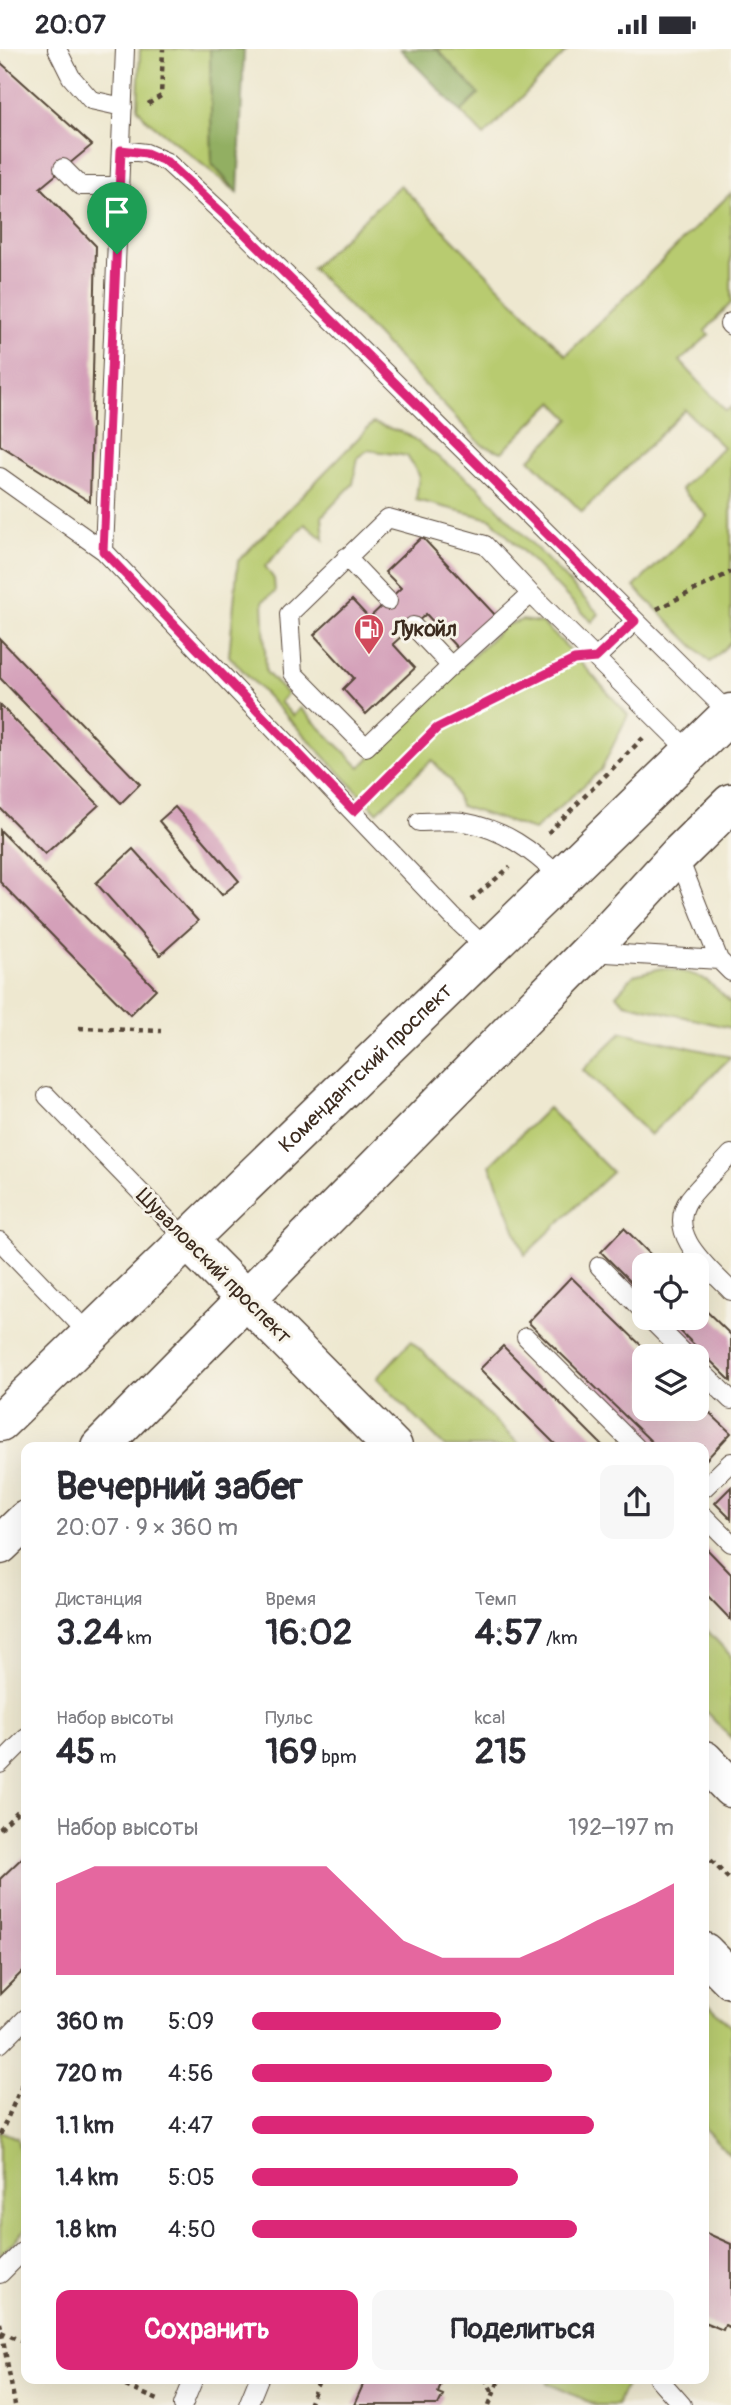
<!DOCTYPE html>
<html lang="ru">
<meta charset="utf-8">
<style>
:root{--surface:#fff;--page:#f7f7f7;--text:#2b2b33;--muted:#7c7c81;--accent:#db2777}
body{margin:0;font-family:Pangolin,sans-serif;background:var(--page);color:var(--text);height:100vh;display:flex;flex-direction:column;font-size:26px;white-space:nowrap}
*{box-sizing:border-box;margin:0}
p{font-size:23px;color:var(--muted)}
.icon{flex:none;width:38px;height:38px;fill:none;stroke:currentColor;stroke-width:2;stroke-linecap:round;stroke-linejoin:round}
.map{position:relative;flex:1;overflow:hidden}
.details{position:absolute;left:21px;top:1393px;width:688px;height:942px;display:flex;flex-direction:column;background:var(--surface);border-radius:14px;box-shadow:0 7px 28px #0002}
.details>*{flex:none}
.fabs{position:absolute;left:632px;top:1204px;display:grid;gap:14px}
.fabs a{display:grid;place-items:center;width:77px;height:77px;border-radius:14px;background:var(--surface);box-shadow:0 7px 28px #0002;font-size:35px}
.pin{position:absolute;display:grid;place-items:center;width:60px;height:60px;color:#fff;margin:-72px -30px;border-radius:50% 50% 50% 0;rotate:-45deg;box-shadow:0 0 7px #0007}
.pin .icon{rotate:45deg}
.round{display:grid;place-items:center;flex:none;width:74px;height:74px;border-radius:14px;background:var(--page)}
.summary{display:flex;align-items:center;justify-content:space-between;height:119px;padding:0 35px}
h1{font-size:38px;font-weight:800;line-height:52px}
.metrics{display:grid;grid-template-columns:repeat(3,1fr);gap:10px;height:119px;padding:7px 35px}
.metrics div{display:grid;align-content:center}
.metrics b{font-size:35px;font-weight:800}
.metrics small{font-size:19px;font-weight:400}
.metrics p{font-size:19px}
.chart{height:196px;padding:14px 35px}
.chart p{display:flex;justify-content:space-between}
.chart svg{width:100%;height:126px;margin-top:7px;fill:var(--accent);opacity:.7}
.cta{display:flex;gap:14px;margin-top:auto;padding:14px 35px}
.cta a{flex:1;height:80px;border-radius:14px;background:var(--accent);color:#fff;font-size:28px;font-weight:800;line-height:80px;text-align:center}
.cta a+a{background:var(--page);color:var(--text)}
ul{padding:0 35px;list-style:none;font-size:23px}
li{display:grid;grid-template-columns:112px 84px 1fr;align-items:center;height:52px}
li i{height:18px;border-radius:9px;background:var(--accent)}
.status{display:flex;justify-content:space-between;align-items:center;height:49px;padding:0 35px;background:var(--surface);direction:ltr}
.status svg{height:19px;fill:currentColor}
.map>svg:first-child{display:block}
.green{fill:#b8cb6f;stroke:#7a7a46;stroke-width:2}
.forest{fill:#92af62;stroke:#666c40;stroke-width:2}
.building{fill:#d4a0b9}
.lines{fill:none;stroke-linecap:round;stroke-linejoin:round}
.lane-casing{stroke:#564639;stroke-width:20}
.secondary-casing{stroke:#564639;stroke-width:41}
.path{stroke:#564639;stroke-width:4.5;stroke-dasharray:5 5;stroke-linecap:butt}
.lane{stroke:#fff;stroke-width:18}
.secondary{stroke:#fff;stroke-width:38}
.route-casing{stroke:#fff;stroke-width:14}
.route{stroke:#db2777;stroke-width:9}
.labels{text-anchor:middle;stroke-width:6;stroke-linejoin:round;paint-order:stroke}
.poi-label{font-size:21px;font-weight:bold;fill:#3b2a1e;stroke:#f7f3e8;text-anchor:start}
.street-label{font-size:21px;fill:#3b2a1e;stroke:#f7f3e8}
</style>
<div class="status"><b>20:07</b><svg viewBox="0 0 49 12"><path d="M0 12V9h3v3zM5 12V6h3v6zM10 12V3h3v9zM15 12V0h3v12zM26 1h20v11H26zM47 4h2v5h-2z"/></svg></div>
<div class="map">
<svg width="731" height="2356" viewBox="0 0 731 2356">
<rect width="100%" height="100%" fill="#f7f3e8"/>
<filter id="ink" filterUnits="userSpaceOnUse"><feTurbulence type="fractalNoise" baseFrequency=".0143" numOctaves="2"/><feDisplacementMap in="SourceGraphic" scale="14" xChannelSelector="R" yChannelSelector="G"/><feConvolveMatrix kernelMatrix="1 2 1 2 8 2 1 2 1" color-interpolation-filters="sRGB"/></filter>
<filter id="wash" filterUnits="userSpaceOnUse"><feTurbulence type="fractalNoise" baseFrequency=".00686" numOctaves="4" result="noise"/><feDisplacementMap in="SourceGraphic" scale="28" xChannelSelector="R" yChannelSelector="G"/><feGaussianBlur stdDeviation="1.57" result="paint"/><feColorMatrix in="noise" values="0 0 0 0 0 0 0 0 0 0 0 0 0 0 0 0 0 1.4 0 .05"/><feComposite in="paint" operator="in"/></filter>
<g filter="url(#wash)">
<rect width="100%" height="100%" fill="#eee8d0"/>
<path class="green" d="M140 0H210L212 115 238 144 146 70 138 59Z
M437 0H569L484 87 461 63 478 45Z
M400 136 566 306 731 144V254L705 282 709 286 680 312 726 362 731 358V593L710 613 634 538 707 467 681 440 723 398 685 361 582 463 530 410 570 370 553 353 502 403 482 396 312 219Z
M373 374 407 385 477 437 599 565 592 573 491 470 416 451 419 426 407 407 368 401 358 408 353 435 322 467 324 491 305 475 265 517 274 530 275 543 263 552 266 623 287 645 280 653 293 667 300 659 360 718 504 577 522 571 542 574 567 598 628 666 601 721 534 781 460 757 451 732 432 711 377 763 229 607 238 512Z
M662 919C701 925 704 927 731 954V979L625 954 616 946 634 926Z
M622 983 731 1008 650 1086 583 1021Z
M548 1059 612 1123 525 1206 490 1116Z
M411 1292 522 1398H445L377 1329Z
M704 1578 731 1607V1689L704 1661Z
M704 1950 731 1978V2107L704 2079Z
M0 2082 17 2089 26 2131V2180L0 2206Z
M549 2329H629L617 2356H596L547 2334Z"/>
<path class="forest" d="M210 0H244L238 144 212 115Z
M400 0H437L479 45 461 63Z"/>
<g id="blocks">
<path class="building" d="M0 13 92 96 40 139 96 197 90 453 0 396Z
M422 488 497 568 460 602 426 565 393 595 415 619 366 665 343 640 354 629 314 586 352 551 369 569 401 539 385 523Z
M0 590 140 735 121 754 0 629Z
M0 656 99 756 45 805 0 759Z
M175 758 239 832 222 846 159 772Z
M0 781 156 940 130 966 0 833Z
M133 800 198 872 160 906 96 834Z
M624 1179 661 1216H644V1246L601 1203Z
M571 1228 652 1307H644V1360H696V1351L731 1384 704 1413V1398H657L528 1273Z
M696 1252 731 1286V1332L667 1269H696Z
M503 1297 604 1398H558L480 1320Z
M731 1438V1470L715 1454Z
M704 1497 731 1525V1571L704 1543Z
M26 1805V1919L0 1945V1830Z
M704 2183 731 2195V2279L725 2276 723 2281 704 2273Z
M366 2329H443L438 2344 443 2346 438 2356H354Z"/>
</g>
</g>
<g filter="url(#ink)">
<use href="#blocks" fill-opacity="0" stroke="#564639" stroke-width="2"/>
<g class="lines">
<g class="lane-casing">
<path id="lane" d="M57 0 71 28 91 51 123 58
M121 101 146 104 167 113 246 186 730 665
M63 119 81 137H120
M731 273 729 275 731 277
M0 428 104 502 452 867 487 900
M104 502 125 0
M346 508 388 552
M531 545 485 496 388 469 289 565 293 624 366 698 451 617 531 545 690 703
M413 577 451 617
M596 609 635 572
M419 773C433 773 449 771 463 773 504 780 532 801 561 829
M678 807 719 911 731 923
M590 903 719 911
M47 1047 187 1191
M731 1105C718 1120 701 1134 689 1150 665 1185 709 1219 731 1242
M0 1192 90 1286
M599 1217 644 1263
M649 1269 687 1307
M526 1288 636 1398
M696 1317 731 1351
M704 1439 731 1413
M704 1467 731 1494
M0 1715 26 1689
M0 1995 26 1969
M0 2225 26 2199
M658 2329 682 2356
M183 2356 194 2329
M248 2356 259 2329"/>
</g>
<g class="secondary-casing">
<g id="secondary">
<path d="M187 1191 393 1398"/>
<path id="s1" d="M0 1373 731 664"/>
<path d="M100 1398 589 903 678 806 731 754"/>
<path d="M0 1496 26 1471"/>
<path d="M704 1711 731 1739"/>
<path d="M704 1903 731 1930"/>
</g>
</g>
<path class="path" d="M148 55 161 47 163 0
M657 560 731 523
M371 745 437 679 565 615
M548 784 643 689
M471 851 510 818
M79 979 161 982
M0 1780 26 1754
M704 1804 731 1832
M0 2086 26 2027
M0 2274 15 2356
M1 2283 26 2294
M107 2329 158 2351
M485 2329 493 2344
M309 2356 320 2329
M489 2356 500 2329"/>
<use href="#lane" class="lane"/>
<use href="#secondary" class="secondary"/>
</g>
</g>
<g class="lines" filter="url(#ink)">
<g class="route-casing">
<path id="route" d="M121 101 146 104 167 113 246 186 635 572 596 609 574 611 437 679 354 762 103 502Z"/>
</g>
<use href="#route" class="route"/>
</g>
<defs>
<g id="fuel-pin" transform="scale(1.575)"><path d="M0 17L-7.5 6A9.5 9.5 0 1 1 7.5 6Z" fill="#d1495b" stroke="#f7f3e8"/><path d="M-5.5-6h7V0h2V4h1.3V-2.5L3-4.5l.8-.8L6-3V5H2.5V1h-1V6h-7ZM-4.2-4.7v3.2H.2V-4.7Z" fill="#fff"/></g>
</defs>
<g fill-rule="evenodd">
<use href="#fuel-pin" x="369" y="580"/>
</g>
<g class="labels">
<g class="poi-label">
<text x="392" y="587">Лукойл</text>
</g>
<g class="street-label">
<text dy="7" stroke="none"><textPath href="#s1" startOffset="509">Комендантский проспект</textPath></text>
<text transform="translate(214 1217) rotate(45)" y="7">Шуваловский проспект</text>
</g>
</g>
</svg>
<div class="fabs">
<a><svg class="icon" aria-label="locate" viewBox="0 0 24 24"><circle cx="12" cy="12" r="6"/><path d="M12 2v4M12 18v4M2 12h4M18 12h4"/></svg></a>
<a><svg class="icon" aria-label="layers" viewBox="0 0 24 24"><path d="M12 4l9 5-9 5-9-5zM3 14l9 5 9-5"/></svg></a>
</div>
<div class="pin" style="left:117px;top:205px;background:#1e9e55"><svg class="icon" aria-label="arrive" viewBox="0 0 24 24"><path d="M6 21V4h12l-3 4 3 4H6"/></svg></div>
<section class="details">
<div class="summary"><div><h1>Вечерний забег</h1><p>20:07 · 9 × 360 m</p></div><a class="round"><svg class="icon" aria-label="share" viewBox="0 0 24 24"><path d="M12 15V3M7 8l5-5 5 5M5 13v7h14v-7"/></svg></a></div>
<div class="metrics">
<div><p>Дистанция</p><b>3.24<small> km</small></b></div>
<div><p>Время</p><b>16:02</b></div>
<div><p>Темп</p><b>4:57<small> /km</small></b></div>
</div>
<div class="metrics">
<div><p>Набор высоты</p><b>45<small> m</small></b></div>
<div><p>Пульс</p><b>169<small> bpm</small></b></div>
<div><p>kcal</p><b>215</b></div>
</div>
<div class="chart"><p><span>Набор высоты</span>192–197 m</p>
<svg viewBox="0 0 160 44" preserveAspectRatio="none"><path d="M0 44V12L10 6L20 6L30 6L40 6L50 6L60 6L70 6L80 19L90 32L100 38L110 38L120 38L130 32L140 25L150 19L160 12V44z"/></svg>
</div>
<ul>
<li><b>360 m</b>5:09<i style="width:59%"></i></li>
<li><b>720 m</b>4:56<i style="width:71%"></i></li>
<li><b>1.1 km</b>4:47<i style="width:81%"></i></li>
<li><b>1.4 km</b>5:05<i style="width:63%"></i></li>
<li><b>1.8 km</b>4:50<i style="width:77%"></i></li>
</ul>
<div class="cta"><a>Сохранить</a><a>Поделиться</a></div>
</section>
</div>
